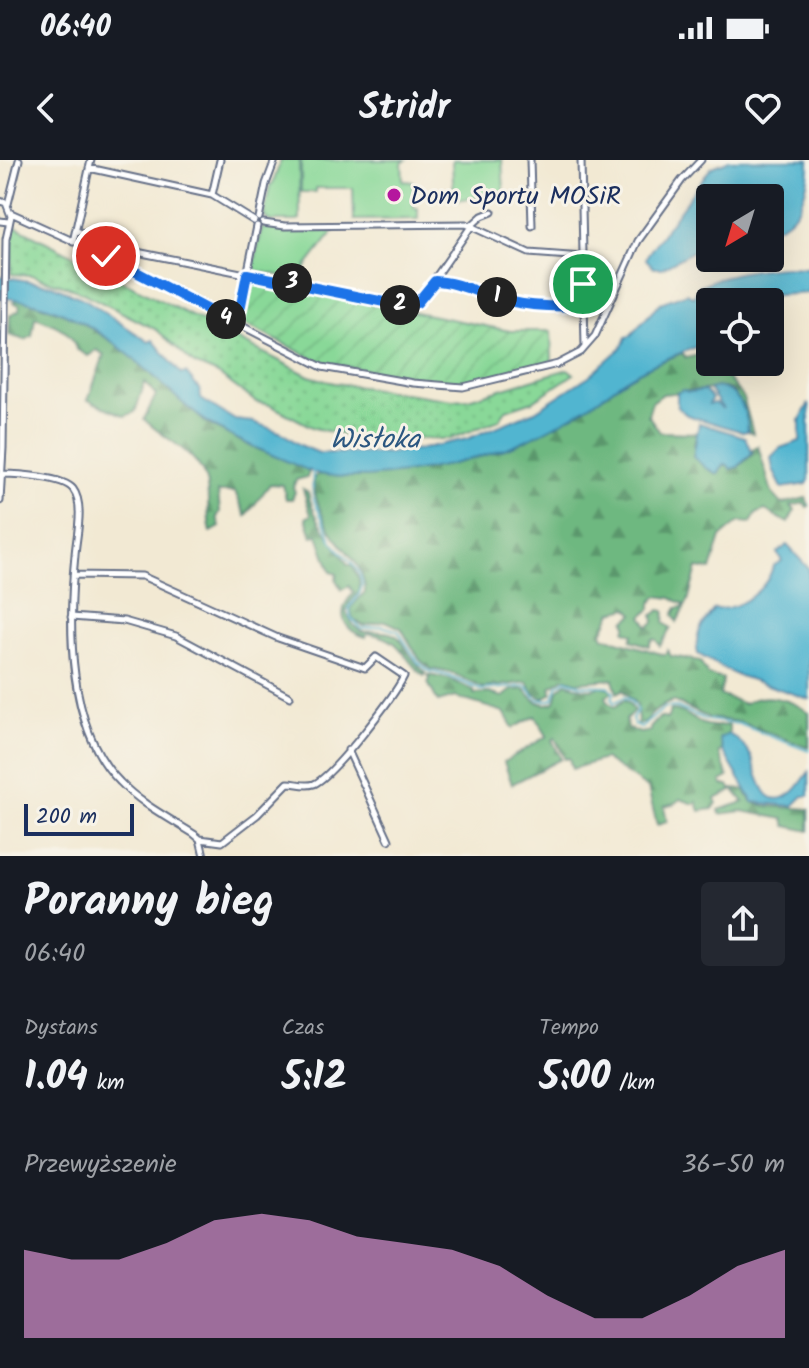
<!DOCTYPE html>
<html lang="pl">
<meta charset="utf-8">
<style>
:root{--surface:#171b24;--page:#242831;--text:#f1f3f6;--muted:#9ea1a6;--accent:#d690ce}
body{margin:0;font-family:Kalam,sans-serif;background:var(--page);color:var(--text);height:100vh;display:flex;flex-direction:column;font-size:30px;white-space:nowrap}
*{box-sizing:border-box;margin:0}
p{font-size:26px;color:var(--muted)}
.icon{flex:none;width:44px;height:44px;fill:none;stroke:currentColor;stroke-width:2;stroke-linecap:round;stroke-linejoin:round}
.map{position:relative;height:696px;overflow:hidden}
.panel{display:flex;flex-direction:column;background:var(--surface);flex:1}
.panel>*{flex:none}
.needle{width:52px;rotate:218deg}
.fabs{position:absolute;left:696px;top:24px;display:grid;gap:16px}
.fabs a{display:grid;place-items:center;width:88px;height:88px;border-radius:8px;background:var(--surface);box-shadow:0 8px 32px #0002;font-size:40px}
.scale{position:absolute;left:24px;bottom:20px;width:110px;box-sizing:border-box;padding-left:8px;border:4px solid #1b2f5e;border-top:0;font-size:22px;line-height:28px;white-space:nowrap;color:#1b2f5e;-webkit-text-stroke:6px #f7f3e8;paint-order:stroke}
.pin{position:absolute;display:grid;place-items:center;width:68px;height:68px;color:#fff;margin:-34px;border:4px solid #fff;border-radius:50%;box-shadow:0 2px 8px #0007}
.km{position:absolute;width:40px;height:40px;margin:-20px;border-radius:50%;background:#222;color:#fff;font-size:22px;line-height:40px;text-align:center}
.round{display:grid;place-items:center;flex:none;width:84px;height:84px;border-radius:8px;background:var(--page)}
.head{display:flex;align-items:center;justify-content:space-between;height:136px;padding:0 24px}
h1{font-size:44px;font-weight:800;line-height:60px}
.stats{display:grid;grid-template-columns:repeat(3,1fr);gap:12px;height:136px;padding:8px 24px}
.stats div{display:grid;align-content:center}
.stats b{font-size:40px;font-weight:800}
.stats small{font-size:22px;font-weight:400}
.stats p{font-size:22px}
.chart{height:224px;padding:16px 24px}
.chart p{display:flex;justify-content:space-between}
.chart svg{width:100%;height:144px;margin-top:8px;fill:var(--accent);opacity:.7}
.status{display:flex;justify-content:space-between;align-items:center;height:56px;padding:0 40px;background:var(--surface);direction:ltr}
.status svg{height:22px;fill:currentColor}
header{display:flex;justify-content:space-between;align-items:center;height:104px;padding:0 24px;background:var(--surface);font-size:36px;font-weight:800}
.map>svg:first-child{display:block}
.grass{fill:url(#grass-dots);stroke:#52847b;stroke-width:2}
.forest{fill:url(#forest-firs);stroke:#44746f;stroke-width:2}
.park{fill:#89d898;stroke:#52847b;stroke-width:2}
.garden{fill:url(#garden-furrows);stroke:#52847b;stroke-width:2}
.water{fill:#51b5d0;stroke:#367297;stroke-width:2}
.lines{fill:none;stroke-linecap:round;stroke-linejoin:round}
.stream{stroke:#51b5d0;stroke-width:2}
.minor-casing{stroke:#667087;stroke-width:9}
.minor{stroke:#fff;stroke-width:5}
.route-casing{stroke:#fff;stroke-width:16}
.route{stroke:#1a73e8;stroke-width:10}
.poi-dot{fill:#b5179e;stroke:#f7f3e8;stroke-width:3}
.labels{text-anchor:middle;stroke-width:6;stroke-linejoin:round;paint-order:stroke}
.poi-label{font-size:26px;fill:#1b2f5e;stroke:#f7f3e8;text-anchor:start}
.water-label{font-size:28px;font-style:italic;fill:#2b5780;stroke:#f7f3e8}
</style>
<div class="status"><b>06:40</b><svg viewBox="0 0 49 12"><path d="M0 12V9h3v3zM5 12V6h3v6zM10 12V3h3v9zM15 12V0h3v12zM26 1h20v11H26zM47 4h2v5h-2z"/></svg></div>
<header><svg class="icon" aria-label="back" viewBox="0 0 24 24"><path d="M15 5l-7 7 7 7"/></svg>Stridr<svg class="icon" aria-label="heart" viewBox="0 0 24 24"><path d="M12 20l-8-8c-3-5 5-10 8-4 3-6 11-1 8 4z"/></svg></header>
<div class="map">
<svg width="809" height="696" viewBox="0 0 809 696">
<defs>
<pattern id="grass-dots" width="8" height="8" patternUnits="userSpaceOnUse" patternTransform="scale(2)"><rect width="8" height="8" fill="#89d898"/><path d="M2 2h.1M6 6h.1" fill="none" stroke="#76ba85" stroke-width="1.8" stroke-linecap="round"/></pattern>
<pattern id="forest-firs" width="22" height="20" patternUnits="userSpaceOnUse" patternTransform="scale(2)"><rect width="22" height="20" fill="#6eb880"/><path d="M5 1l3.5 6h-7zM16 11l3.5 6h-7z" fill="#5a966c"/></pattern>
<pattern id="garden-furrows" width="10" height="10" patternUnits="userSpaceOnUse" patternTransform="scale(2)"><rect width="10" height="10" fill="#89d898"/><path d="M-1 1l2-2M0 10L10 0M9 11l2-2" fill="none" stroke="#76ba85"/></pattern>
</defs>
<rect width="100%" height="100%" fill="#f7f3e8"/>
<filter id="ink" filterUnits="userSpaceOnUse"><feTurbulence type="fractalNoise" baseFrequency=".0125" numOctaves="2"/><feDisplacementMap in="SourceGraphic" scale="16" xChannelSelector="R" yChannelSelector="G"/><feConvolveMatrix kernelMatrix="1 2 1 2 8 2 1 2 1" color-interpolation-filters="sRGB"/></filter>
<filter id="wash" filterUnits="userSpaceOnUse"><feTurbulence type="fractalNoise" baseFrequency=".006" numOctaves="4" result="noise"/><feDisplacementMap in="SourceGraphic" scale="32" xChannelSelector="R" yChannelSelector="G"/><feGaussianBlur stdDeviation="1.8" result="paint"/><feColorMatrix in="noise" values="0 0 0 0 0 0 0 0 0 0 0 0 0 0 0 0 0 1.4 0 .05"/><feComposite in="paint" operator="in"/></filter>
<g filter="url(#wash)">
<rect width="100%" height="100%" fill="#f2e9d3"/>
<path class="grass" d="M13 65 309 216 334 223 453 240 468 239 568 209 574 214 533 241 506 250 499 260 450 279H362L314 268 270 245 256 242 218 214 194 204 157 170 75 129 31 115 11 114Z"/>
<path class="forest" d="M20 138 73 157 127 191 206 263 248 285 307 309 309 312 307 317 296 320 293 327 295 332 292 339H286L283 325 270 324 246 356 235 332H218L220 352 217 357 220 367 211 372C206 355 210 337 206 321 199 292 163 279 144 259L156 235 145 222 135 252 125 256 88 240 104 195 97 190 88 196 76 189C71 169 53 164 35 157L32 176 25 180 9 175 10 155 19 150 20 145 13 142Z
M710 167V202H760L744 218 740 208 727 218 743 237 753 273 748 271 742 249 732 230 723 228 663 234 652 242 648 255 660 272 697 273 694 285C700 298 704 310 718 314L724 305 738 307 753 294 752 289 758 286 772 333 782 344 806 338 809 346 807 347 804 343 791 346 795 350 788 363 765 350 756 354 751 363 739 362 721 377 711 410 697 408 688 441 677 462 673 455 677 448 683 447 684 444 671 438 657 436 651 443V449L642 456 648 467 654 462 653 455 660 450 665 451 664 463 671 468 660 486 656 480 652 479 649 486 631 480 633 474 625 471 627 465 625 461 634 454 628 448 612 452 602 472 604 477 665 495 667 490 671 496 700 501 708 515 723 519 720 535 744 544C763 531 792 539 809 553V588L740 562 709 558 673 541C665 544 649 553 647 562L638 565 637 545 622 530 617 533 613 519 577 522 564 518 551 527 552 533 543 538 533 533 528 522 483 528 452 513 431 509 420 500 401 468 386 461 364 466 353 459 350 448 365 432C365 406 348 395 335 377 324 361 312 336 314 317L319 314C372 319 413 312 464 300 486 294 507 290 528 279 565 261 597 237 632 216 647 206 666 200 682 193L686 198 699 195 703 189 702 184 708 175Z
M303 329 308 332C313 360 334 381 348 405H352L359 419 360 431 349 444 346 452 354 466 362 472C414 468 394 486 426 513L424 516C397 494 407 480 367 473L366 477C341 470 336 450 354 433L349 426 342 430 336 420 337 414 331 412 318 375 312 376 306 358 311 355Z
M428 515 449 519 474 531V534L489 533 503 537 512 530 525 529C531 539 542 548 555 542L558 530 566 523C577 526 590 533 601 526L610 528 612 532 606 537 607 542 615 547 624 540 628 542 634 551 626 560 628 568 640 573 651 571 650 568 660 557 667 559 671 550C685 550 691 559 703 564 712 567 719 566 729 565V574L720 578 723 591 719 592 728 617 721 621 723 625H729L732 631 715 639 717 643 713 649 700 651 697 642 694 644 680 639 676 643 664 646 667 662 657 665 648 628 604 599 572 609 569 598 565 599 555 578 552 580 561 599 512 624 504 602 547 576 535 556 513 568 504 552 455 537 438 542 428 523 430 519Z
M733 629 745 630C747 634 749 639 753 642 760 648 797 647 809 649V671L786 666 784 659 742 651 720 654 719 650 744 642Z"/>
<path class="park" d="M281 0H299L300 60 297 61H269L264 56 270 25 273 23Z
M301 0H406L402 3 403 21 413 22 414 48H418V59L354 60 353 28H316V32H301Z
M452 0H502L504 32 502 35 454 40Z
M262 68 334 71 306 107 303 120 253 110Z"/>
<path class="garden" d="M250 119 510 171H551L552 201 464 223 423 220 320 202 244 164 242 160Z"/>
<path class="water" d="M730 0H809C809 26 800 65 770 68V38H710V82L662 108H654L646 99 648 94 706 14 712 7Z
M785 107 809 108V133L777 135 745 142H710C710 158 712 171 702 184 680 194 656 202 635 214 619 222 606 235 590 245 570 258 548 270 526 280 479 303 370 325 319 314 305 310 292 303 279 298 241 282 206 266 176 237 127 190 71 140 0 138V116L52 125 86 140 149 182 153 180 181 214 186 213 199 229 201 239 235 260 253 262 282 273 300 285 319 293H388L420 289 467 279 535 251 589 216 622 187 626 177 630 176 660 143 687 133 694 137 698 127C725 113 755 109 785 107Z
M717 227C739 230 747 250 748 271L743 272 687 255 677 247V233L682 230 689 232 704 230 712 238 709 244 715 243 723 249 709 229Z
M809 243V319L807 324 782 328 773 310 771 297 780 288 800 281V260Z
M699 263 745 277 752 293 738 307 730 309 728 305H724L718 314 706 308 693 297Z
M787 385 809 409V539L734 514 698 494C693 475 703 463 714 449 738 451 767 430 773 406L782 401 777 393Z
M729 574C739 580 746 586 751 596 759 614 763 655 793 632 799 627 804 618 809 612V636H803L793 646 753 642 723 591 720 578Z"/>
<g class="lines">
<path class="stream" d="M313 311C311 338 313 340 325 364 328 369 329 376 332 381 349 403 379 419 349 447L351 458 362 469 382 466 398 471 418 502 429 511 449 516 481 530 527 526C534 538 539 543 553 539L557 526 566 520 581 525 609 526 614 533 612 539 614 543 624 537 630 540 637 550 632 559 635 565 641 568 664 548 676 547 707 560 739 564 809 591"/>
</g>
</g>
<g filter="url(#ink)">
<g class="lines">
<g class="minor-casing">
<path id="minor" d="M530 0 532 66
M581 0 585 187
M89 8 212 35 254 61
M212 35 220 0
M0 41 6 43 11 56 6 79 3 288 0 341
M8 44 19 0
M11 53 106 96 322 207 413 223 463 227 558 204 581 192 595 176 638 81 682 20 701 0
M259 58 266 24 275 0
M0 61 8 62
M263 63 285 66 466 64 529 93 583 97
M77 71 117 88 404 146 417 143 422 137 472 65 482 56 492 52
M73 82 91 0
M435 121 519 143 565 147 608 145
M237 165 257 66
M2 314C17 314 64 317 73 329 85 345 76 377 75 395 68 465 67 569 120 622 141 644 169 658 194 674L200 679 204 696
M73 415 142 416 278 478 365 508 376 497 404 516C394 537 333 616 314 624 305 627 297 623 288 623L257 655 222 682 200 679
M71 457 124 461 176 476 290 537
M348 590 389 680"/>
</g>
<use href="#minor" class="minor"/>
</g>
</g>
<g class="lines" filter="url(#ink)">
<g class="route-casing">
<path id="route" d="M106 96 237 165 247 114 404 146 417 143 435 121C460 122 483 136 508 141 533 147 559 147 584 146L583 124"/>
</g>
<use href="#route" class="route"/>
</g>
<circle class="poi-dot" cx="394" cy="35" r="8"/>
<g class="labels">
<g class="poi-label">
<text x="410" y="44">Dom Sportu MOSiR</text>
</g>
<g class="water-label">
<text x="375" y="288">Wisłoka</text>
</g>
</g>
</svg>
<div class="fabs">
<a><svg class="needle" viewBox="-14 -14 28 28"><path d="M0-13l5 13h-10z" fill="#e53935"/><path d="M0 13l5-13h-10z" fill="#9ea1a6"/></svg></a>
<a><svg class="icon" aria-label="locate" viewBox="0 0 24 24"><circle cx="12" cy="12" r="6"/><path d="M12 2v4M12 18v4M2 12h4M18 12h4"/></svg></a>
</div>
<div class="scale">200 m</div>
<div class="pin" style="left:583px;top:124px;background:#1e9e55"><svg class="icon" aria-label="arrive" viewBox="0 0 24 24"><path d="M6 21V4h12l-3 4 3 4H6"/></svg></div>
<div class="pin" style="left:106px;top:96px;background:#d93025"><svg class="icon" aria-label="check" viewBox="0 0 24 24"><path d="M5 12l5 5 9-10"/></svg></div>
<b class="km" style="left:497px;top:137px">1</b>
<b class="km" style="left:400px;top:145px">2</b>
<b class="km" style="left:292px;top:123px">3</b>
<b class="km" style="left:226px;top:159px">4</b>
</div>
<section class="panel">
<div class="head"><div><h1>Poranny bieg</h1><p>06:40</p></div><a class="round"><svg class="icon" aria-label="share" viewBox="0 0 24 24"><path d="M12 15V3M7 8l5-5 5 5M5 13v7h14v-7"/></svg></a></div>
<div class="stats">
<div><p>Dystans</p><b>1.04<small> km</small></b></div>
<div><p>Czas</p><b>5:12</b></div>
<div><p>Tempo</p><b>5:00<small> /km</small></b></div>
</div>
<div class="chart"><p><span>Przewyższenie</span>36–50 m</p>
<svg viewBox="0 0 160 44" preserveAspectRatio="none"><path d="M0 44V17L10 20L20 20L30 15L40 8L50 6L60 8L70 13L80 15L90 17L100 22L110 31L120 38L130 38L140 31L150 22L160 17V44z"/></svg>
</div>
</section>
